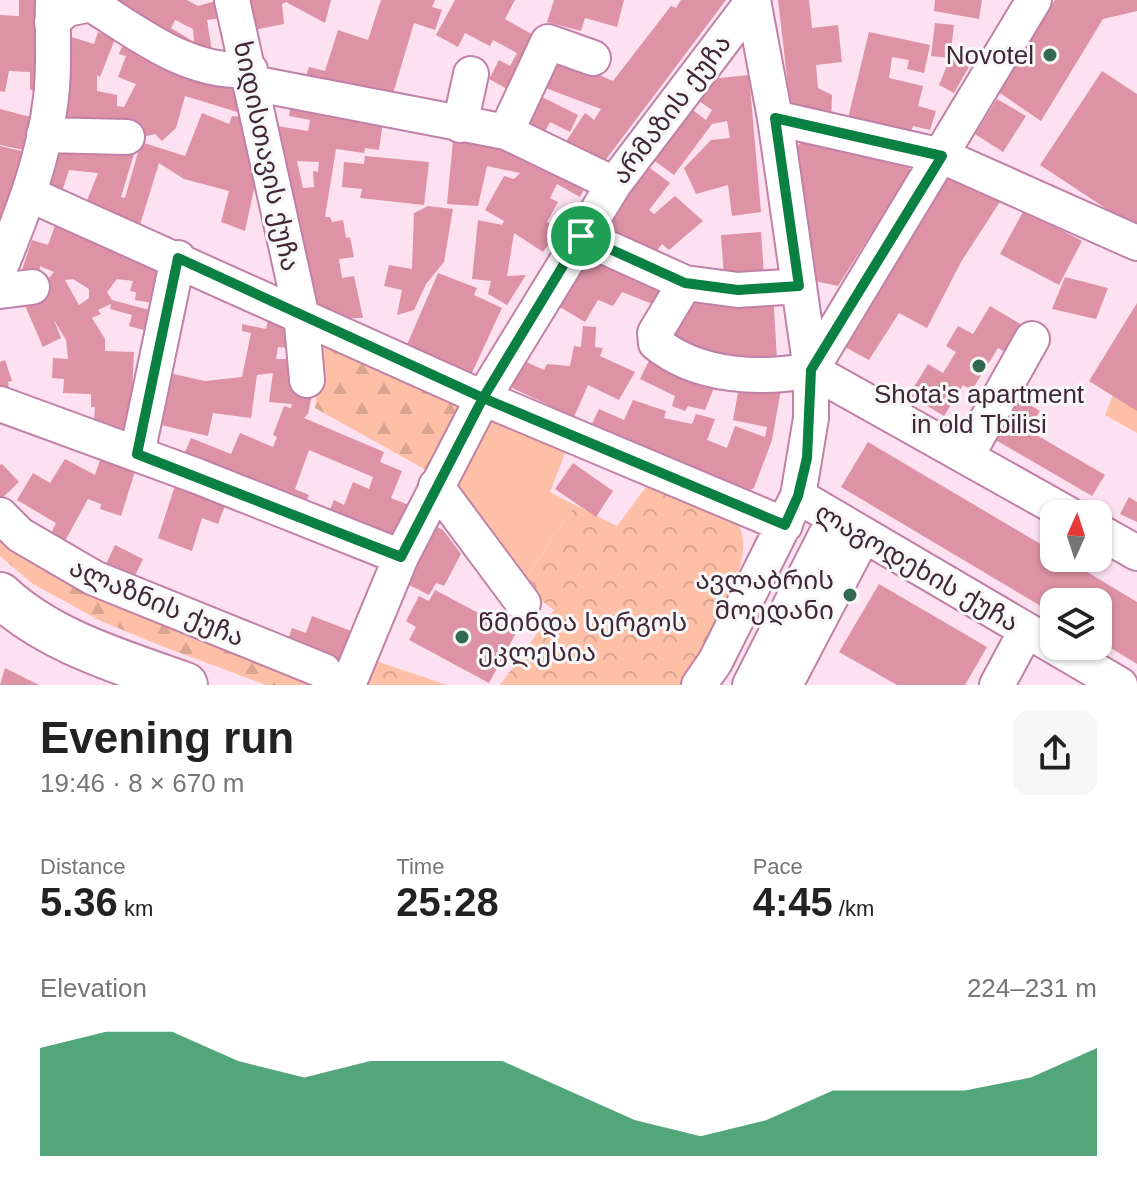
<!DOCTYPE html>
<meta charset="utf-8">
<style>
:root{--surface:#fff;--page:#f6f6f6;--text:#222;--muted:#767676;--accent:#0b8043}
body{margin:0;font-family:Helvetica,"Noto Sans Georgian",sans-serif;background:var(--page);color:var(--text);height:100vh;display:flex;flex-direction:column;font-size:30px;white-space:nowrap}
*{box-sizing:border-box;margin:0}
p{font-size:26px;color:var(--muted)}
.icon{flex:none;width:44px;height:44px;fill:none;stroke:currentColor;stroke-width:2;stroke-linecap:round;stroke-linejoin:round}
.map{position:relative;height:685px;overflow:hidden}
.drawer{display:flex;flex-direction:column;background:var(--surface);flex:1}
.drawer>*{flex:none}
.needle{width:52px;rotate:3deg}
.buttons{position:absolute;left:1040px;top:500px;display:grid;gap:16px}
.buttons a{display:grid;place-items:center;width:72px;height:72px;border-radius:16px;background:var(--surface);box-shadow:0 2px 6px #0004;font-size:40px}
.pin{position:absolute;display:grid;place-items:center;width:68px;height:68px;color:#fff;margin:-34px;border:4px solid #fff;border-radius:50%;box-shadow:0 2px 8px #0007}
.round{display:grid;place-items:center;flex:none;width:84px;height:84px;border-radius:16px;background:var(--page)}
.overview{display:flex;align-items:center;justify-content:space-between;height:136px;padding:0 40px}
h1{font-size:44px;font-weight:600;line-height:60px}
.metrics{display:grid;grid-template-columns:repeat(3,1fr);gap:12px;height:136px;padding:8px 40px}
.metrics div{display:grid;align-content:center}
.metrics b{font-size:40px;font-weight:600}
.metrics small{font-size:22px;font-weight:400}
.metrics p{font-size:22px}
.chart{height:224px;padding:16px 40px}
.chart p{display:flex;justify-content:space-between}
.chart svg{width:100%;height:144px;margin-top:8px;fill:var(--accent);opacity:.7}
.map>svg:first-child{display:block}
.green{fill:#fdc0a6}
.forest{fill:url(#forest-firs)}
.park{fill:url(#park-crowns)}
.building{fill:#dd92a5;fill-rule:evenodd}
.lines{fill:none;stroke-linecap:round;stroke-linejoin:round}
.minor-casing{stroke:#c181a7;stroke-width:38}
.major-casing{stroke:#c181a7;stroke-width:48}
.minor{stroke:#fff;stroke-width:34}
.major{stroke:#fff;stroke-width:44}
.route-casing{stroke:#fff;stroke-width:16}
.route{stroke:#0b8043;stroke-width:10}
.poi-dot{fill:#316951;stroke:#f7f7f7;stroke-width:3}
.labels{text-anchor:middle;stroke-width:6;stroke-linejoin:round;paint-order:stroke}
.poi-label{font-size:26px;fill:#422737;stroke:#f7f7f7;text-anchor:end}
.street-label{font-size:26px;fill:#422737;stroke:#f7f7f7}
</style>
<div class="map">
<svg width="1137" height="685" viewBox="0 0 1137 685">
<defs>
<pattern id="forest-firs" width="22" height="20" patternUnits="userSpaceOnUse" patternTransform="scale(2)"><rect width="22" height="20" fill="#fdc0a6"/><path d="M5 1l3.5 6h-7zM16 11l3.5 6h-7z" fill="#daa590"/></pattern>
<pattern id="park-crowns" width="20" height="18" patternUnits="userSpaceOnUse" patternTransform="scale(2)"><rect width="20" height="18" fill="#fdc0a6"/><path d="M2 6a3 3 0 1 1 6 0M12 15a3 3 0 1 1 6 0" fill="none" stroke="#daa590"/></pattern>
</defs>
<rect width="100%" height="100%" fill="#fde1f1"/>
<path class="green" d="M1137 334V433L1105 415Z
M491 406 569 443 550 492 575 505 526 578 452 494Z"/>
<path class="forest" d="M325 335 460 402 435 475 315 408Z
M0 521 339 685H266L159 645 101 621 33 584 0 556Z"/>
<path class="park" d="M651 480C676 491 709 501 731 517 772 548 698 652 680 685H500L554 610 521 586 575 505 617 526Z
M370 659 447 685H362Z"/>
<path class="building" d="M19 0H43L45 91 30 90V72L9 71 5 92 0 91V15L19 16Z
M107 0H187L198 6 219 0 223 18 207 20 214 64ZM175 20 193 29 194 42 171 28Z
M247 0H331L325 23 286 2 282 4 284 24 254 30Z
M381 0H435L432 7 442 10 435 30 414 23 389 107 302 88 309 67 325 71 338 30 368 40Z
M455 0H515L505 19 542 40 513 92 489 79 499 60 510 66 517 53 493 40 490 46 465 33 458 47 436 35Z
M554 0H624L617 27 585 18 581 31 547 22Z
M681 0H726L601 166 565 143 585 113 594 120 601 109 535 84 552 54 613 81 671 6 676 8Z
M778 0H809L812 28 838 25 842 62 816 65 818 88 832 95 831 123 799 114 790 103Z
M935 0H982L979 19 934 11Z
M1055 0H1137V11L1103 19 1041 121 997 91Z
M935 23 954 25 950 58 931 56Z
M98 32 115 39 100 77 97 75V91L117 95V106L124 107 136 84 118 77 126 56 119 54 124 42 215 75 212 84 242 89 247 115 185 96 176 128 162 141 155 134 142 137 66 120 69 67 65 35 94 44Z
M869 32 930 45 924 73 907 69 909 60 892 57 889 78 923 86 918 106 936 111 930 130 913 126 909 138 847 122Z
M950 58 970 65 954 93 939 85Z
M1102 71 1137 94V229L1040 165Z
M749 75 761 212 732 216 728 185 696 194 684 168 711 140 730 138 727 121 712 124 674 175 648 156 686 105 706 120 712 110 693 97 710 79Z
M534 93 578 115 570 132 550 122 540 141 516 129Z
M292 97 384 114 379 150 365 148 364 153 336 149 325 217H330L332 222 343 220 346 238 350 237 354 257 339 259 342 278 354 276 363 318H350L310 300 277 126 308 131 310 120 289 116ZM297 161 319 162 318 172 313 171 314 187 303 188Z
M997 99 1026 116 1003 152 975 134Z
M0 109 42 120 33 152 0 145Z
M202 113 229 124 232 116 252 118 256 147 250 173 257 175 245 231 221 222 229 191 184 179 159 163 139 228 84 208 98 173 69 170 62 192 43 185 54 143 136 147 121 197 125 198 141 142 185 156Z
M454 130 590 179 580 197 557 184 550 198 558 202 547 222 560 228 543 252 514 233 507 276 526 275 507 305 488 294 491 281 472 279 478 220 502 225 504 221 485 210 504 176 514 179 520 173 487 166 478 206 447 204Z
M808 136 907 160 910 172 838 286 810 280 795 148Z
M0 146 34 154 9 221 0 218Z
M365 156 429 162 424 205 360 198 362 189 342 187 344 162 364 164Z
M646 165 670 183 649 210 654 214 675 196 703 221 669 250 662 244 648 263 600 226Z
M952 169 1005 194 961 262 927 328 899 313 869 360 845 347Z
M428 206 453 209 444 262 426 284 414 310 397 315 402 290 384 286 389 265 412 269 414 213Z
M1024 210 1082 241 1059 285 1000 254Z
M57 220 161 267 158 304 135 300 136 292 130 291 133 281 117 279 107 292 112 300 157 312 151 332 129 326 132 315 110 309 111 304 98 310 101 314 92 318 105 339V351L134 352 132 394 137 441 93 435 95 407H91V394L63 393 64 379 52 378 53 358 68 359 66 340 54 320 61 338 43 347 23 301 51 287 49 278 54 272 40 266 38 283 8 285 15 270H22L32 240 48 245ZM73 279 89 289V298L79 305 65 280Z
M761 232 764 275 724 277 721 235Z
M590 243 675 284 660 307 622 292 613 306 598 300 585 322 553 303Z
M438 273 477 288 474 295 502 308 470 377 406 347Z
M1065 277 1108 288 1096 319 1052 309Z
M773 293 777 359 700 363 672 348 670 318 688 316 687 298Z
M1137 303V411L1089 381Z
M990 306 1024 326 1008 354 998 348 972 390 963 385 944 416 909 395 928 364 943 373 956 352 946 346 958 326 973 334Z
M268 320 290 326V348L278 347 276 359H295L299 370 295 393 312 395 308 414 304 418 384 452 380 462 402 471 391 498 409 505 411 500 419 503 392 544 327 517 334 500 344 505 353 482 369 489 373 477 309 450 295 489 309 495 303 510 182 459 191 438 231 454 240 433 273 447 277 437 273 435 284 406 291 408 292 404 269 402 273 373 257 375 251 418 213 413 208 436 148 422 160 371 205 381 242 377 251 333 242 331V324L266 329Z
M583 326 596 327 595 347 603 348 600 356 635 372 619 400 588 385 574 417 510 387 522 360 544 370 547 364 570 366 574 346 581 347Z
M655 348 715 385 705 410 688 406 685 411 672 406 675 396 640 379Z
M5 360 12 381 8 382 11 400 0 396V362Z
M740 381 781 389 772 440 754 488 742 493 592 424 599 409 624 420 633 400 666 411 664 418 692 424 696 414 715 419 707 440 727 448 735 426 765 437 767 427 733 420Z
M1018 398 1040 411 1028 430 1105 475 1092 496 994 439Z
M868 442 1054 552V558H1064L1137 602V664L1098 640V602H1054V614L841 487Z
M102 454 137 465 121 516 100 509 101 504 88 499 65 541 51 533 56 523 17 500 33 473 50 483 65 459 95 475Z
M573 463 613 491 596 517 555 489Z
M2 464 19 482 0 500V465Z
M177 479 228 498 218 524 202 518 192 551 158 538Z
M1129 497 1137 502V522L1120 514Z
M430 523 443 530 461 554 444 586 436 583 429 595 401 581Z
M115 545 143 559 128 590 100 577Z
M879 584 987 647 965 685H897L839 652Z
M435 590 516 633 489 683 409 640 416 627 406 621 419 596 429 601Z
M312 616 359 634 345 672 285 649 292 628 306 633Z
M5 668 39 685H0Z"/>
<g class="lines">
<g class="minor-casing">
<path id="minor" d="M232 0 301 313 307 380
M52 22 67 9 91 4C141 35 188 74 250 70
M252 83 506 132 614 184
M775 118 942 156 1137 243
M460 125 471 74
M506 132 548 42 593 58
M44 135 127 137
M31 195 483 398 785 525
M581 236 685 283 738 290 799 286
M0 268C23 212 44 158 51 98 55 66 52 32 53 0
M685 283 655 333 656 343C697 377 761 380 811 370
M0 291 32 287
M811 370 1034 0
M811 370 1068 514
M0 404 197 476 401 557
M137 454 178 258
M966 457 1032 339
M436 486 523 603
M798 496 1120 685
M0 515 20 535 94 578 324 671
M1098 531 1137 553
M348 685 401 557 483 398 614 184 753 1
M699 685 715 662 798 496 811 418V370L775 118 753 0
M750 685 834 519
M785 685 863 536
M997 685 1026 631"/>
</g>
<g class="major-casing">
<path id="major" d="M0 595C50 642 122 662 185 685"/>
</g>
<use href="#minor" class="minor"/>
<use href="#major" class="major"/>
</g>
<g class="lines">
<g class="route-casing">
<path id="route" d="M581 236 483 398 178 258 137 454 401 557 483 398 785 525 798 496 807 458 811 370 942 156 775 118 799 286 738 290 685 283 581 236"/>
</g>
<use href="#route" class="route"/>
</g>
<g class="poi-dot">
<circle cx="1050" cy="55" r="8"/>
<circle cx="979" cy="366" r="8"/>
<circle cx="850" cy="595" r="8"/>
<circle cx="462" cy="637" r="8"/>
</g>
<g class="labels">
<g class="poi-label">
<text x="1034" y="64">Novotel</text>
<text x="979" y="403" text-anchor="middle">Shota's apartment<tspan x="979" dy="30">in old Tbilisi</tspan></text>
<text x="834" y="589">ავლაბრის<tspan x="834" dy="30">მოედანი</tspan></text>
<text x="478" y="631" text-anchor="start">წმინდა სერგოს<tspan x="478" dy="30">ეკლესია</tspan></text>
</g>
<g class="street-label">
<text transform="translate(671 109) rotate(-53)" y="9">არმაზის ქუჩა</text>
<text transform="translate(267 156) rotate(78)" y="9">ხიდისთავის ქუჩა</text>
<text transform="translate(917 567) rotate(30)" y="9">ლაგოდეხის ქუჩა</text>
<text transform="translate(157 602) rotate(23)" y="9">ალაზნის ქუჩა</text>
</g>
</g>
</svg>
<div class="buttons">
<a><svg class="needle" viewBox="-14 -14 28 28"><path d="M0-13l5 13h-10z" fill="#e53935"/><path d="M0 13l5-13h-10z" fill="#767676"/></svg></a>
<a><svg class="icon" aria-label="layers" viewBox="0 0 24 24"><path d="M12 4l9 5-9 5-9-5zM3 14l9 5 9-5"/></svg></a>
</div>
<div class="pin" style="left:581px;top:236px;background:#1e9e55"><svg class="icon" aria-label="arrive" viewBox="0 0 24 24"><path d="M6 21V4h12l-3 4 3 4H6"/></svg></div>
</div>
<section class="drawer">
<div class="overview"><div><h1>Evening run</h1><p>19:46 · 8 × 670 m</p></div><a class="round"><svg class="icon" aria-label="share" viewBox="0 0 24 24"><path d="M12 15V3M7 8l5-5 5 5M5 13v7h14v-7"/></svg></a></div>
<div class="metrics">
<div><p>Distance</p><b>5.36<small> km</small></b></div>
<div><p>Time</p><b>25:28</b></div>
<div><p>Pace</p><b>4:45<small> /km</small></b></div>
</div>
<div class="chart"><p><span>Elevation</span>224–231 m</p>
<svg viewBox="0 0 160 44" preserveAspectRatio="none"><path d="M0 44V11L10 6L20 6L30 15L40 20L50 15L60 15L70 15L80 24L90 33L100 38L110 33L120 24L130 24L140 24L150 20L160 11V44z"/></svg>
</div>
</section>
